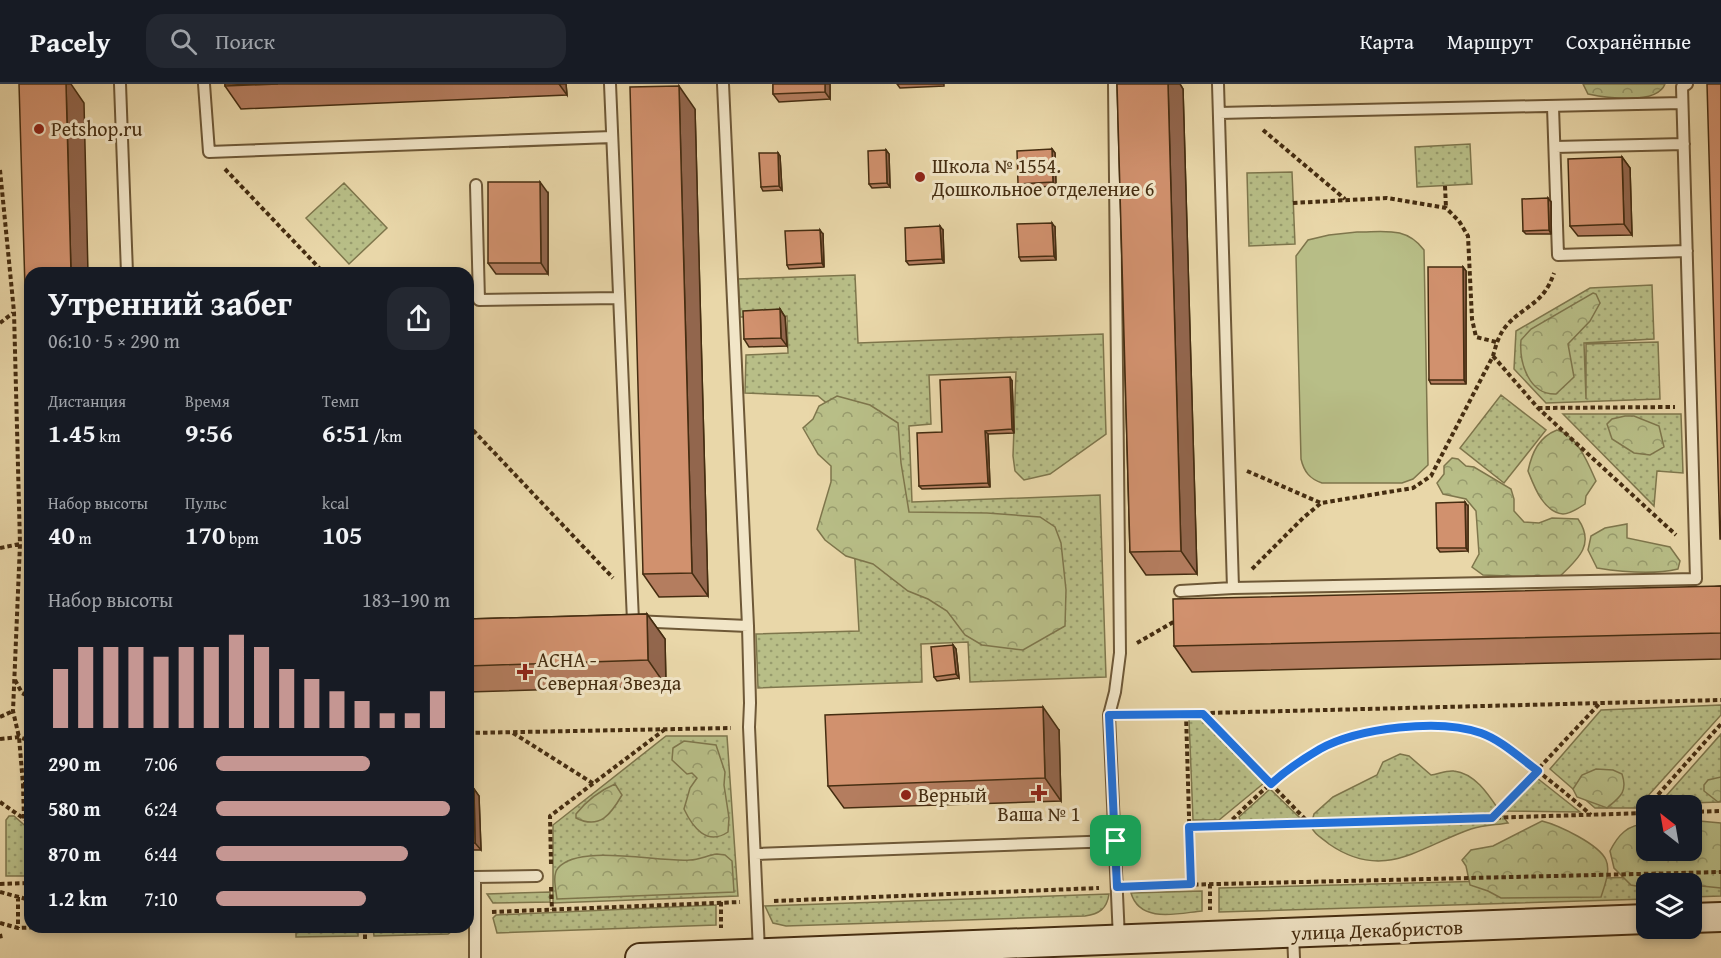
<!DOCTYPE html>
<html lang="ru">
<meta charset="utf-8">
<style>
:root{--surface:#171b24;--page:#242831;--text:#f1f3f6;--muted:#9ea1a6;--line:#363941;--accent:#c59692}
body{margin:0;font-family:"Gentium Book Plus",serif;background:var(--page);color:var(--text);height:100vh;display:flex;flex-direction:column;font-size:22px;white-space:nowrap}
*{box-sizing:border-box;margin:0}
p{font-size:20px;color:var(--muted)}
.icon{flex:none;width:33px;height:33px;fill:none;stroke:currentColor;stroke-width:2;stroke-linecap:round;stroke-linejoin:round}
.map{position:relative;flex:1;overflow:hidden}
.sheet{position:absolute;left:24px;top:183px;width:450px;height:666px;display:flex;flex-direction:column;background:var(--surface);border-radius:18px;box-shadow:0 3px 9px #0003}
.sheet>*{flex:none}
.needle{width:39px;rotate:329deg}
.controls{position:absolute;left:1636px;top:711px;display:grid;gap:12px}
.controls a{display:grid;place-items:center;width:66px;height:66px;border-radius:12px;background:var(--surface);box-shadow:0 3px 9px #0003;font-size:30px}
.pin{position:absolute;display:grid;place-items:center;width:51px;height:51px;color:#fff;margin:-26px;border-radius:12px;box-shadow:0 3px 9px #0006}
.round{display:grid;place-items:center;flex:none;width:63px;height:63px;border-radius:18px;background:var(--page)}
.head{display:flex;align-items:center;justify-content:space-between;height:102px;padding:0 24px}
h1{font-size:33px;font-weight:700;line-height:45px}
.figures{display:grid;grid-template-columns:repeat(3,1fr);gap:9px;height:102px;padding:6px 24px}
.figures div{display:grid;align-content:center}
.figures b{font-size:26px;font-weight:700}
.figures small{font-size:16px;font-weight:400}
.figures p{font-size:16px}
.chart{height:168px;padding:12px 24px}
.chart p{display:flex;justify-content:space-between}
.chart svg{width:100%;height:108px;margin-top:6px;stroke:var(--accent);stroke-width:6}
ul{padding:0 24px;list-style:none;font-size:20px}
li{display:grid;grid-template-columns:96px 72px 1fr;align-items:center;height:45px}
li i{height:15px;border-radius:8px;background:var(--accent)}
header{display:flex;align-items:center;gap:36px;box-sizing:border-box;height:84px;padding:0 30px;background:var(--surface);border-bottom:2px solid var(--line)}
header strong{font-size:28px}
nav{display:flex;gap:33px;margin-inline-start:auto;font-size:21px}
.search{width:420px;height:54px;background:var(--page);display:flex;align-items:center;gap:15px;box-sizing:border-box;padding:0 21px;border-radius:18px;color:var(--muted);font-size:22px}
.map>svg:first-child{display:block}
.grass{fill:url(#grass-dots);stroke:#7e764c;stroke-width:1.5}
.forest{fill:url(#forest-crowns);stroke:#7e764c;stroke-width:1.5}
.garden{fill:#b8be87;stroke:#7e764c;stroke-width:1.5}
.lines{fill:none;stroke-linecap:round;stroke-linejoin:round}
.service-casing{stroke:#6e5837;stroke-width:14}
.secondary-casing{stroke:#452d11;stroke-width:32}
.path{stroke:#452d11;stroke-width:4;stroke-dasharray:4.5 3;stroke-linecap:butt}
.service{stroke:#f1e5c7;stroke-width:10}
.secondary{stroke:#f1e5c7;stroke-width:28}
.wall{fill:#b47d5f;stroke:#452d11;stroke-width:1.5}
.shaded-wall{fill:#92664d;stroke:#452d11;stroke-width:1.5}
.building{fill:#d1916e;stroke:#452d11;stroke-width:1.5}
.route-casing{stroke:#fff;stroke-width:12}
.route{stroke:#1a73e8;stroke-width:8}
.poi-dot{fill:#8f2418;stroke:#f1e5c7;stroke-width:2}
.labels{text-anchor:middle;stroke-width:6;stroke-linejoin:round;paint-order:stroke}
.poi-label{font-size:20px;fill:#452d11;stroke:#f1e5c7;text-anchor:start}
.street-label{font-size:20px;fill:#452d11;stroke:#f1e5c7}
</style>
<header>
<strong>Pacely</strong>
<div class="search"><svg class="icon" aria-label="search" viewBox="0 0 24 24"><circle cx="10" cy="10" r="6"/><path d="M15 15l6 6"/></svg>Поиск</div>
<nav><a>Карта</a><a>Маршрут</a><a>Сохранённые</a></nav>
</header>
<div class="map">
<svg width="1721" height="874" viewBox="0 0 1721 874">
<defs>
<pattern id="grass-dots" width="8" height="8" patternUnits="userSpaceOnUse" patternTransform="scale(1.5)"><rect width="8" height="8" fill="#b8be87"/><path d="M2 2h.1M6 6h.1" fill="none" stroke="#979b6d" stroke-width="1.8" stroke-linecap="round"/></pattern>
<pattern id="forest-crowns" width="20" height="18" patternUnits="userSpaceOnUse" patternTransform="scale(1.5)"><rect width="20" height="18" fill="#b8be87"/><path d="M2 6a3 3 0 1 1 6 0M12 15a3 3 0 1 1 6 0" fill="none" stroke="#979b6d"/></pattern>
</defs>
<rect width="100%" height="100%" fill="#e9d7a9"/>
<filter id="stains"><feTurbulence type="fractalNoise" baseFrequency=".00333" numOctaves="4"/><feColorMatrix values="0 0 0 0 .2 0 0 0 0 .09 0 0 0 0 .02 0 0 0 .5 -.17"/></filter>
<radialGradient id="worn" r=".72"><stop offset=".6" stop-color="#630" stop-opacity="0"/><stop offset="1" stop-color="#630" stop-opacity=".3"/></radialGradient>
<path class="grass" d="M1470 60 1472 100 1417 103 1415 63Z
M1292 88 1295 160 1249 162 1247 89Z
M344 99 387 144 349 180 306 134Z
M855 191 858 259 1103 250 1106 350 1050 390 1024 396 1015 387 1013 372 1016 288 929 291 931 340 909 342 912 418 1100 411 1106 593 970 598 968 558 921 560 922 598 758 604 756 550 859 547 847 336 818 312 745 309 746 271 788 269 787 232 740 233 738 195Z
M1652 201 1654 255 1584 259 1586 315V260L1658 258 1660 315 1546 319 1514 285 1516 247 1590 204Z
M1501 311 1546 346 1504 399 1460 364Z
M1563 330H1681L1683 389 1657 387 1654 422Z
M1721 621V631L1637 724H1595L1550 685 1601 626Z
M1201 634 1264 699 1219 736H1193L1189 635Z
M1721 650V718L1659 720Z
M666 652H727L738 812 553 819V741Z
M1400 670 1409 672 1431 691C1438 690 1447 686 1454 687 1480 690 1494 721 1508 739 1496 741 1483 741 1471 745 1419 763 1384 798 1329 760 1322 754 1313 750 1311 741L1314 730 1333 713 1377 691 1383 678Z
M1537 694 1580 728 1504 727Z
M1270 705 1300 734 1241 739 1239 733Z
M9 732H14L30 746V792H6V736Z
M1721 791V812L1692 813V800H1647V815L1219 828V804Z
M1202 807V827C1179 829 1140 840 1131 809Z
M550 808V818L493 819 487 810Z
M1109 810C1107 825 1099 830 1085 832L786 842 773 839 765 822Z
M716 821V841L497 849 493 834 496 831Z
M296 843H358V852L296 853Z
M373 843H458L448 850 374 852Z"/>
<path class="forest" d="M1583 0H1665C1657 21 1607 14 1588 10Z
M1593 209 1596 210 1600 219 1590 237 1568 260 1574 293 1556 310C1529 311 1519 279 1521 256L1531 245Z
M837 312 870 321 898 339 901 379 909 428 987 429 1040 433 1055 443 1061 459 1066 506 1065 542 1023 566 982 561 965 551 947 527 928 515 908 507 873 480 846 472 825 456 817 445 831 398V382L818 370 803 344 813 335 819 322Z
M1625 332H1634L1659 342 1664 363 1650 371 1634 369 1612 355 1607 340 1612 335Z
M1557 346C1577 351 1588 379 1596 397L1586 412 1585 420C1579 424 1570 430 1563 430 1543 428 1534 402 1528 387 1532 368 1539 353 1557 346Z
M1452 374 1458 375 1466 382 1474 383 1511 405 1514 415V427L1524 438 1539 439 1552 434 1578 435C1596 461 1577 476 1558 494L1483 491 1472 483 1479 470 1476 427 1466 415 1443 410 1437 399 1444 390V382Z
M1627 440V454L1670 463 1680 477 1678 485C1653 491 1622 488 1597 484L1588 466 1591 452 1605 444Z
M684 657 716 661 725 688 724 701 729 734 728 748C707 762 693 744 684 725L690 704 697 694 692 689 687 690 672 676 673 664Z
M1596 685 1613 686 1622 690C1628 708 1620 713 1607 724L1577 713 1573 705 1582 691Z
M1721 693V717L1718 718 1704 707V701L1708 696Z
M615 700 622 711C611 730 600 746 576 734V730C587 716 599 707 615 700Z
M1542 737C1558 741 1599 760 1606 776 1611 787 1604 803 1601 813L1501 814 1488 807 1470 801 1466 782 1462 776 1471 766 1493 762Z
M1699 737 1721 739V804L1692 801V800H1647V804L1631 801 1614 784 1610 767C1618 751 1628 740 1647 740V766H1692V738Z
M717 770 725 771 732 777 734 808 557 815C556 806 552 791 558 784 579 759 660 779 690 776 699 776 708 771 717 770Z"/>
<path class="garden" d="M1357 148C1384 148 1406 142 1424 166L1428 381 1413 395 1402 399H1322C1310 395 1304 388 1301 375L1296 172 1308 156 1329 151Z"/>
<g class="lines">
<g class="service-casing">
<path id="service" d="M120 0 127 189
M204 0 209 68 612 53
M610 0 633 537 748 542 750 619 749 643 759 867
M723 0 748 542
M1114 0 1120 569 1115 608 1109 631 1119 855
M1218 0 1233 504 1696 495 1682 3 1687 0
M1553 23 1558 171 1687 167
M1219 29 1682 19
M1555 63 1684 60
M476 101 479 216 619 214
M1180 507 1233 504
M755 770 1116 757
M475 793 537 792
M468 794 475 793V874
M1293 850 1294 874"/>
</g>
<g class="secondary-casing">
<path id="secondary" d="M1692 834 1721 833
M640 874 1647 835"/>
</g>
<path class="path" d="M1263 46 1345 115
M225 85 324 189
M0 86 14 228 20 460 13 627 19 653 23 700H30
M1445 102 1446 124
M1293 119 1387 114 1446 124 1459 137 1468 152 1472 235 1476 253 1496 258
M0 239 13 229
M1493 272 1538 324 1676 451
M1538 324 1675 323
M468 341 613 494
M1247 387 1321 419
M0 464 20 460
M1252 485 1303 434 1321 419 1413 404 1431 392 1493 272C1496 261 1499 250 1507 241 1526 220 1543 221 1554 189
M1137 559 1177 536
M15 596 22 609 30 613
M1186 630 1191 800
M1203 630 1309 739
M1128 631 1721 616
M0 633 13 627
M468 649 731 644
M513 649 594 700
M0 655 19 653 30 657
M23 700 24 735
M0 718 30 739
M1648 722 1721 640
M1692 728 1721 727
M1493 733 1600 619
M1227 741C1285 682 1332 645 1419 643 1439 642 1463 642 1482 650 1500 657 1516 671 1531 682 1552 698 1572 714 1591 731
M1189 743 1647 729
M551 780 550 732 664 646
M0 800 30 799
M1210 800V826
M1134 802 1721 788
M551 803 552 826
M0 808 30 816
M18 813V844
M774 817 1099 804
M721 818V844
M492 828 740 818
M0 839 18 844 42 843
M365 843V858
M0 850 1 855"/>
<use href="#service" class="service"/>
<use href="#secondary" class="secondary"/>
</g>
<path class="wall" d="M225 0H566L567 11 241 25 225 2Z
M773 0H830V15L779 18 773 10Z
M897 0H944V2L900 4Z
M1117 0H1180L1183 5 1197 490 1146 491 1130 468Z
M695 25 708 512 659 513 643 490Z
M1052 65 1055 69 1056 102 1021 104 1018 100Z
M886 66 889 70 890 103 872 104 869 100Z
M778 69 780 72 782 106 763 107 761 103Z
M1622 73 1630 84 1632 151 1578 152 1570 142Z
M548 109V190H496L488 179Z
M1551 118V150H1526L1523 147Z
M1055 143 1056 176 1021 177 1019 173Z
M943 146 944 179 909 181 906 177Z
M823 150 824 183 789 185 787 181Z
M1463 183 1466 187V300H1431L1429 296Z
M780 225 785 233 787 262 749 263 744 255Z
M1012 297 1014 349 988 350 990 403 922 405 919 402 942 348Z
M1468 422V467L1440 468 1437 464Z
M1721 502V575L1192 588 1174 562Z
M647 530 665 555 666 602 468 608V535Z
M953 561 956 565 959 594 937 597 934 593Z
M1059 646 1061 717 844 724 828 702Z
M468 705H474L479 712 481 766H468Z"/>
<path class="shaded-wall" d="M66 0H71L84 19 88 189H71Z
M559 0H566L567 11Z
M825 0H830V15L825 8Z
M1168 0H1180L1183 5 1197 490 1181 467Z
M679 2 695 25 708 512 692 489Z
M1052 65 1055 69 1056 102 1053 98Z
M886 66 889 70 890 103 887 99Z
M778 69 780 72 782 106 779 102Z
M1622 73 1630 84 1632 151 1624 140Z
M540 98 548 109V190L541 179Z
M1548 114 1551 118V150L1549 146Z
M1052 139 1055 143 1056 176 1054 172Z
M940 142 943 146 944 179 942 175Z
M820 146 823 150 824 183 822 179Z
M1463 183 1466 187V300L1464 296Z
M780 225 785 233 787 262 781 254Z
M1010 293 1012 297 1014 349 1012 345Z
M985 347 988 350 990 403 988 399Z
M1465 418 1468 422V467L1466 464Z
M647 530 665 555 666 602 648 576Z
M953 561 956 565 959 594 956 590Z
M1043 623 1059 646 1061 717 1045 694Z
M474 705 479 712 481 766 475 759Z"/>
<path class="building" d="M19 0H66L71 189H30V375Z
M225 0H278L225 2Z
M773 0H825V8L773 10Z
M1117 0H1168L1181 467 1130 468Z
M1707 0H1721V455H1720Z
M679 2 692 489 643 490 630 3Z
M1052 65 1053 98 1018 100 1017 67Z
M886 66 887 99 869 100 868 67Z
M759 69H778L779 102 761 103Z
M1622 73 1624 140 1570 142 1568 75Z
M488 98H540L541 179H488Z
M1548 114 1549 146 1523 147 1522 115Z
M1052 139 1054 172 1019 173 1017 140Z
M940 142 942 175 906 177 905 144Z
M820 146 822 179 787 181 785 147Z
M1428 183H1463L1464 296H1429Z
M780 225 781 254 744 255 743 227Z
M1010 293 1012 345 985 347 988 399 919 402 917 349 942 348 940 296Z
M1465 418 1466 464H1437L1436 419Z
M1721 502V549L1174 562 1173 515Z
M647 530 648 576 468 582V535Z
M953 561 956 590 934 593 931 563Z
M1043 623 1045 694 828 702 825 631Z
M468 705H474L475 759H468Z"/>
<g class="lines">
<g class="route-casing">
<path id="route" d="M1203 630 1271 700C1285 687 1303 675 1320 665 1358 644 1439 634 1481 649 1501 656 1520 674 1538 687L1492 734 1189 743 1191 800 1117 803 1109 631Z"/>
</g>
<use href="#route" class="route"/>
</g>
<g class="poi-dot">
<circle cx="39" cy="45" r="6"/>
<circle cx="920" cy="93" r="6"/>
<path d="M522 579h6v6h6v6h-6v6h-6v-6h-6v-6h6z"/>
<path d="M1036 700h6v6h6v6h-6v6h-6v-6h-6v-6h6z"/>
<circle cx="906" cy="711" r="6"/>
</g>
<g class="labels">
<g class="poi-label">
<text x="51" y="52">Petshop.ru</text>
<text x="932" y="89">Школа № 1554.<tspan x="932" dy="23">Дошкольное отделение 6</tspan></text>
<text x="537" y="583">АСНА -<tspan x="537" dy="23">Северная Звезда</tspan></text>
<text x="918" y="718">Верный</text>
<text x="1039" y="737" text-anchor="middle">Ваша № 1</text>
</g>
<g class="street-label">
<text transform="translate(1377 846) rotate(-2)" y="7">улица Декабристов</text>
</g>
</g>
<rect width="100%" height="100%" filter="url(#stains)"/>
<rect width="100%" height="100%" fill="url(#worn)"/>
</svg>
<div class="controls">
<a><svg class="needle" viewBox="-14 -14 28 28"><path d="M0-13l5 13h-10z" fill="#e53935"/><path d="M0 13l5-13h-10z" fill="#9ea1a6"/></svg></a>
<a><svg class="icon" aria-label="layers" viewBox="0 0 24 24"><path d="M12 4l9 5-9 5-9-5zM3 14l9 5 9-5"/></svg></a>
</div>
<div class="pin" style="left:1116px;top:757px;background:#1e9e55"><svg class="icon" aria-label="arrive" viewBox="0 0 24 24"><path d="M6 21V4h12l-3 4 3 4H6"/></svg></div>
<section class="sheet">
<div class="head"><div><h1>Утренний забег</h1><p>06:10 · 5 × 290 m</p></div><a class="round"><svg class="icon" aria-label="share" viewBox="0 0 24 24"><path d="M12 15V3M7 8l5-5 5 5M5 13v7h14v-7"/></svg></a></div>
<div class="figures">
<div><p>Дистанция</p><b>1.45<small> km</small></b></div>
<div><p>Время</p><b>9:56</b></div>
<div><p>Темп</p><b>6:51<small> /km</small></b></div>
</div>
<div class="figures">
<div><p>Набор высоты</p><b>40<small> m</small></b></div>
<div><p>Пульс</p><b>170<small> bpm</small></b></div>
<div><p>kcal</p><b>105</b></div>
</div>
<div class="chart"><p><span>Набор высоты</span>183–190 m</p>
<svg viewBox="0 0 160 44" preserveAspectRatio="none"><path d="M5 44V20M15 44V11M25 44V11M35 44V11M45 44V15M55 44V11M65 44V11M75 44V6M85 44V11M95 44V20M105 44V24M115 44V29M125 44V33M135 44V38M145 44V38M155 44V29"/></svg>
</div>
<ul>
<li><b>290 m</b>7:06<i style="width:66%"></i></li>
<li><b>580 m</b>6:24<i style="width:100%"></i></li>
<li><b>870 m</b>6:44<i style="width:82%"></i></li>
<li><b>1.2 km</b>7:10<i style="width:64%"></i></li>
</ul>
</section>
</div>
